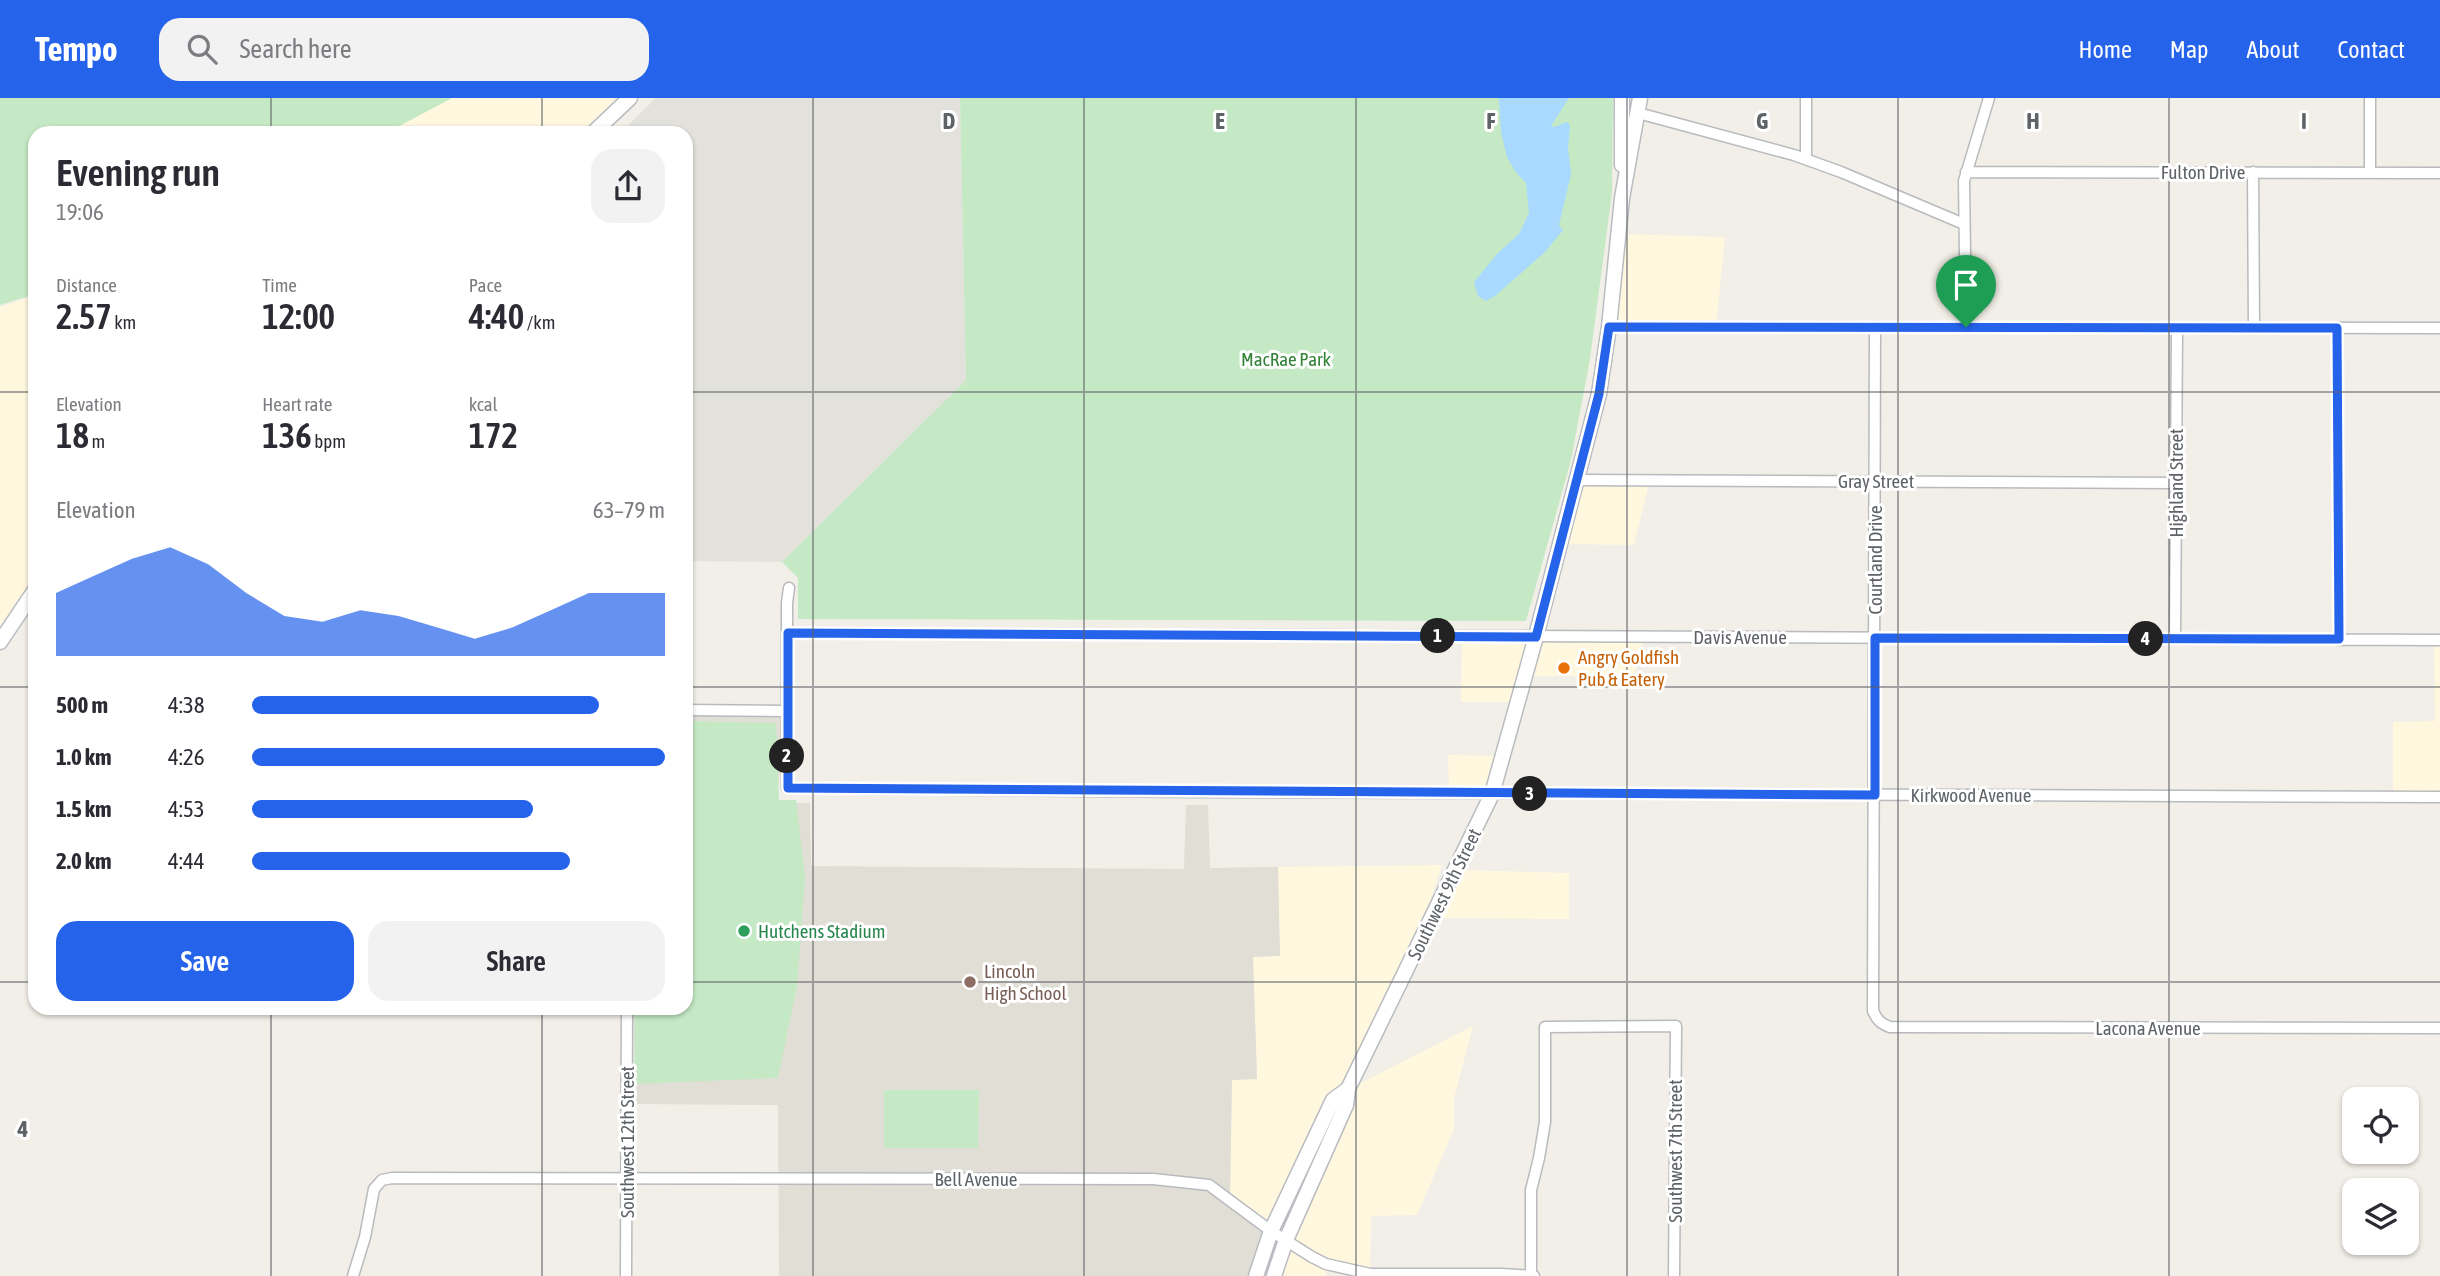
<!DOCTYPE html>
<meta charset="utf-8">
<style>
:root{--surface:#fff;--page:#f2f2f3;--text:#2b2b33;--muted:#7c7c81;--accent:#2563eb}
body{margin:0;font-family:"Asap Condensed",sans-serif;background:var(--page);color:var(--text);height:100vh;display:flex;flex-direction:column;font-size:26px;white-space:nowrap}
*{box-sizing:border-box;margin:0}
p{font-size:23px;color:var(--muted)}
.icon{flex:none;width:38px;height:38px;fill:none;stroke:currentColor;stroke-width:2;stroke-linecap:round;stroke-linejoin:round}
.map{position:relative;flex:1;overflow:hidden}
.details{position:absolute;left:28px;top:28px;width:665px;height:889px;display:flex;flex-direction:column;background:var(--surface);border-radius:21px;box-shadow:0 2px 5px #0004}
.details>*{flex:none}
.tools{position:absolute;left:2342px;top:989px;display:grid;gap:14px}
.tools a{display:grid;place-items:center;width:77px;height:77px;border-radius:14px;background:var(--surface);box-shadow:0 2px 5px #0004;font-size:35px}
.pin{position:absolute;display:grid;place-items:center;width:60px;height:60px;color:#fff;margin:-72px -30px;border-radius:50% 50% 50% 0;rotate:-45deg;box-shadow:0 0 7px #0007}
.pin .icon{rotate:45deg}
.km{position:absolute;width:35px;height:35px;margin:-18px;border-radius:50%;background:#222;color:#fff;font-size:19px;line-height:35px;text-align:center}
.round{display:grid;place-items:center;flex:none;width:74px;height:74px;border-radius:21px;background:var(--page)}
.overview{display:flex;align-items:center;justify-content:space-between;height:119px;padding:0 28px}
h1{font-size:38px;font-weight:600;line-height:52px}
.metrics{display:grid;grid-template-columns:repeat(3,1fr);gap:10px;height:119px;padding:7px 28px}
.metrics div{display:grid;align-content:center}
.metrics b{font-size:35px;font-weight:600}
.metrics small{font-size:19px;font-weight:400}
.metrics p{font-size:19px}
.chart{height:196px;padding:14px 28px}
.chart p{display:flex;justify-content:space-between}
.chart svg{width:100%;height:126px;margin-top:7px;fill:var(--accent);opacity:.7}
.button{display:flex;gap:14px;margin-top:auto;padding:14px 28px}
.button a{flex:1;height:80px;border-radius:21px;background:var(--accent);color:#fff;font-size:28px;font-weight:600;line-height:80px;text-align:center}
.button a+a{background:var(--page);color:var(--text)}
ul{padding:0 28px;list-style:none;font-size:23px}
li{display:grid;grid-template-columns:112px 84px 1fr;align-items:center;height:52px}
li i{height:18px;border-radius:9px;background:var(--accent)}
header{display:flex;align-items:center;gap:42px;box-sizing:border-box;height:98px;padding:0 35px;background:var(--accent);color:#fff}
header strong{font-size:33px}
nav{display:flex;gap:38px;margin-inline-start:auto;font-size:24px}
.search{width:490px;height:63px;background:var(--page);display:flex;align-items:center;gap:18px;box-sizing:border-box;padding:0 24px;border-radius:21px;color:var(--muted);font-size:26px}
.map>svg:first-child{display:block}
.commercial{fill:#fff8df}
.industrial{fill:#e3e1dc}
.education{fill:#e1ded5}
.green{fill:#c4e9c4}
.water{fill:#a9d9ff}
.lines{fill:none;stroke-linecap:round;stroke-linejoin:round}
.street-casing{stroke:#b8babe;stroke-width:13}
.secondary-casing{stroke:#b9bcc1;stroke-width:17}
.street{stroke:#fff;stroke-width:10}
.secondary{stroke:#fff;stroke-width:14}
.route-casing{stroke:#fff;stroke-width:14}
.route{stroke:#2563eb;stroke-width:9}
.grid{fill:none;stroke:#5f6368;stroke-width:2;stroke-opacity:0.55}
.food-dot{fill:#e8710a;stroke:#fff;stroke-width:2.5}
.leisure-dot{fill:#2e9e5b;stroke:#fff;stroke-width:2.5}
.education-dot{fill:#8d6e63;stroke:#fff;stroke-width:2.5}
.labels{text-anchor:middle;stroke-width:6;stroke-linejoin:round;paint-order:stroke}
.street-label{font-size:19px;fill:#5f6368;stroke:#fff}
.park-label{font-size:19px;fill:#328337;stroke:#fff}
.food-label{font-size:19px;fill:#c56008;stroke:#fff;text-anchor:start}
.leisure-label{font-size:19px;fill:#27864d;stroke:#fff;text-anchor:start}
.education-label{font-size:19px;fill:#785e54;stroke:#fff;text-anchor:start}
.grid-label{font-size:23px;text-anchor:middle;font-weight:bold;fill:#5f6368;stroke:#fff;stroke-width:6;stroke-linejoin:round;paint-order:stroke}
</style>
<header>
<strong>Tempo</strong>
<div class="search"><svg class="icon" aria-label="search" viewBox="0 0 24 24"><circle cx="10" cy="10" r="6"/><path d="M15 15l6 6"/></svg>Search here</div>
<nav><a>Home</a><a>Map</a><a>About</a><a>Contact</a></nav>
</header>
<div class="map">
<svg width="2440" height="1178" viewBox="0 0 2440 1178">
<rect width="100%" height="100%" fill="#f1efe7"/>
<path class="commercial" d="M452 0H614L591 35H386Z
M1618 136 1725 139 1716 229H1609Z
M35 197V492L0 544V209Z
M1577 382H1650L1634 447 1560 446Z
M1644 537 1634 578H1525L1517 604H1461L1462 538Z
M2434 542H2440V699H2393V624L2435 623Z
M1448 657 1502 658 1492 696 1449 695Z
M1442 767 1409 869 1349 991 1473 928 1454 1000V1031L1417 1117 1371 1118 1370 1176 1326 1166V1178H1274L1345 997 1293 1085 1271 1133 1230 1102 1232 982 1257 981 1253 859 1280 858 1278 769Z
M1455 772 1569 775V821L1432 820Z"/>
<path class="industrial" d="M656 0H960L966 282 782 464 686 463V35H620Z"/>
<path class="education" d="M686 612 787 613 776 705H810L811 768 1184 771 1186 707H1208L1210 770 1278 769 1280 858 1253 859 1257 981 1232 982 1230 1102 1271 1133 1256 1178H779L778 1007 636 1006 633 910H686Z"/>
<path class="green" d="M0 0H452L386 35H35V196L0 207Z
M960 0H1613L1612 94 1590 261 1571 362 1526 523 798 521V480L782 464 966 282Z
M686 623 776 625 779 702H796L805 778 797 888 778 980 634 986 635 910H686Z
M884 992H979L978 1050H884Z"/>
<path class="water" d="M1499 0H1569L1551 28 1554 29 1567 24 1570 27 1568 50 1571 76 1559 127 1563 132 1545 154 1495 198 1486 203 1478 198 1474 184 1497 156 1519 136 1529 115 1526 85 1515 73 1507 59 1501 34Z"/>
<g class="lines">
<g class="street-casing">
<path id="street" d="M1806 0V61
M2370 0V75
M1638 15 1794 57 1841 74 1964 126
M1966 74 2440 75
M2253 74 2254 230
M1609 229 2440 230
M1875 229 1873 913C1877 922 1881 926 1890 929L2440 930
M1966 229 1964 83 1989 0
M2337 230 2339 542
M1577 382 2176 385
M789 490 787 505V690L1199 694 2440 699
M787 535 2440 542
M2175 541 2177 230
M686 612 787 613
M353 1178 365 1139 374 1091 382 1082 392 1080 1153 1081 1209 1087 1271 1133 1312 1159 1326 1166 1370 1176H1502L1534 1178
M626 1178 627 910
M1531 1178V1092L1539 1060 1545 1024V929L1676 928 1674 1178"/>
</g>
<g class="secondary-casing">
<path id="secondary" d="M593 35 630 0
M1622 67V0
M0 544 35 492
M1256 1178 1271 1133 1333 1002 1348 991
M1274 1178 1286 1142 1346 1007 1348 991 1492 696 1535 542 1599 296 1609 229 1622 100 1640 0"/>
</g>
<use href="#street" class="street"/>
<use href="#secondary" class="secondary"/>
</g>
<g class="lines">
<g class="route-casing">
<path id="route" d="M1609 229 2337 230 2339 541 1875 540V697L788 690V535L1536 539 1599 296Z"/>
</g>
<use href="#route" class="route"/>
</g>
<path class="grid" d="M271 0V35M542 0V35M813 0V1178M1084 0V1178M1356 0V1178M1627 0V1178M1898 0V1178M2169 0V1178M0 294H35M686 294H2440M0 589H35M686 589H2440M0 884H35M686 884H2440M271 910V1178M542 910V1178"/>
<circle class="food-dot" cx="1564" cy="570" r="7"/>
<circle class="leisure-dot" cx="744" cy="833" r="7"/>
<circle class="education-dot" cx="970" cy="884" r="7"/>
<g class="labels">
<g class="street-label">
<text x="2203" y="81">Fulton Drive</text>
<text x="1876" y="390">Gray Street</text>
<text transform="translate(2176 385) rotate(-90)" y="7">Highland Street</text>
<text transform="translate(1875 462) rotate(-90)" y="7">Courtland Drive</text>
<text x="1740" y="546">Davis Avenue</text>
<text x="1971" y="704">Kirkwood Avenue</text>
<text transform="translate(1444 796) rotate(-64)" y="7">Southwest 9th Street</text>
<text x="2148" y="937">Lacona Avenue</text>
<text transform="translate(627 1044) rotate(-90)" y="7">Southwest 12th Street</text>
<text transform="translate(1675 1053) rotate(-90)" y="7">Southwest 7th Street</text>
<text x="976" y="1088">Bell Avenue</text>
</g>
<g class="park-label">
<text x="1286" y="268">MacRae Park</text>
</g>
<g class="food-label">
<text x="1578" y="566">Angry Goldfish<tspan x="1578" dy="22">Pub &amp; Eatery</tspan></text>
</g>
<g class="leisure-label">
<text x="758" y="840">Hutchens Stadium</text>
</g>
<g class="education-label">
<text x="984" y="880">Lincoln<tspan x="984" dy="22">High School</tspan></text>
</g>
</g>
<g class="grid-label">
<text x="949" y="31">D</text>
<text x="1220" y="31">E</text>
<text x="1491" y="31">F</text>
<text x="1762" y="31">G</text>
<text x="2033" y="31">H</text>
<text x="2304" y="31">I</text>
<text x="23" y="1039">4</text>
</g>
</svg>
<div class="tools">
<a><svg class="icon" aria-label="locate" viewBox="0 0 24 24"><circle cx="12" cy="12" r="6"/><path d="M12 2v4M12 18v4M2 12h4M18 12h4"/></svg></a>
<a><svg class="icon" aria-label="layers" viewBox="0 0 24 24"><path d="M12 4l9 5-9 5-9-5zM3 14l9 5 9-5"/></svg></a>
</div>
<div class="pin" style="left:1966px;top:229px;background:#1e9e55"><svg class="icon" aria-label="arrive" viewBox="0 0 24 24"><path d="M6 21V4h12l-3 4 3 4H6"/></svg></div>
<b class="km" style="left:1438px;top:538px">1</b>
<b class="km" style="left:787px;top:658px">2</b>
<b class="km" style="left:1530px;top:696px">3</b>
<b class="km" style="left:2146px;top:541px">4</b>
<section class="details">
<div class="overview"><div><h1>Evening run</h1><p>19:06</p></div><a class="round"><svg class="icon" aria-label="share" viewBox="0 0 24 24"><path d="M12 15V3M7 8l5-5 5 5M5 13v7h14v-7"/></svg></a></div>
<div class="metrics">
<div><p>Distance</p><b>2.57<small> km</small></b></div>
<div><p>Time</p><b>12:00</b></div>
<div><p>Pace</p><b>4:40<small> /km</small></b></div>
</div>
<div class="metrics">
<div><p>Elevation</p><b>18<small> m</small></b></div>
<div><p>Heart rate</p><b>136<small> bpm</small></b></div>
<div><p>kcal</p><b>172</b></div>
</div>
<div class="chart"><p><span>Elevation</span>63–79 m</p>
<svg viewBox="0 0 160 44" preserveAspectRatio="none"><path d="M0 44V22L10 16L20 10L30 6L40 12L50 22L60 30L70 32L80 28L90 30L100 34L110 38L120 34L130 28L140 22L150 22L160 22V44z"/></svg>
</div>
<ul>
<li><b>500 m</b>4:38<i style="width:84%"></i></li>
<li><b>1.0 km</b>4:26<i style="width:100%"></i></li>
<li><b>1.5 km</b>4:53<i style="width:68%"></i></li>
<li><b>2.0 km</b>4:44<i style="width:77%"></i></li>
</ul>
<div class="button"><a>Save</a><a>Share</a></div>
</section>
</div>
